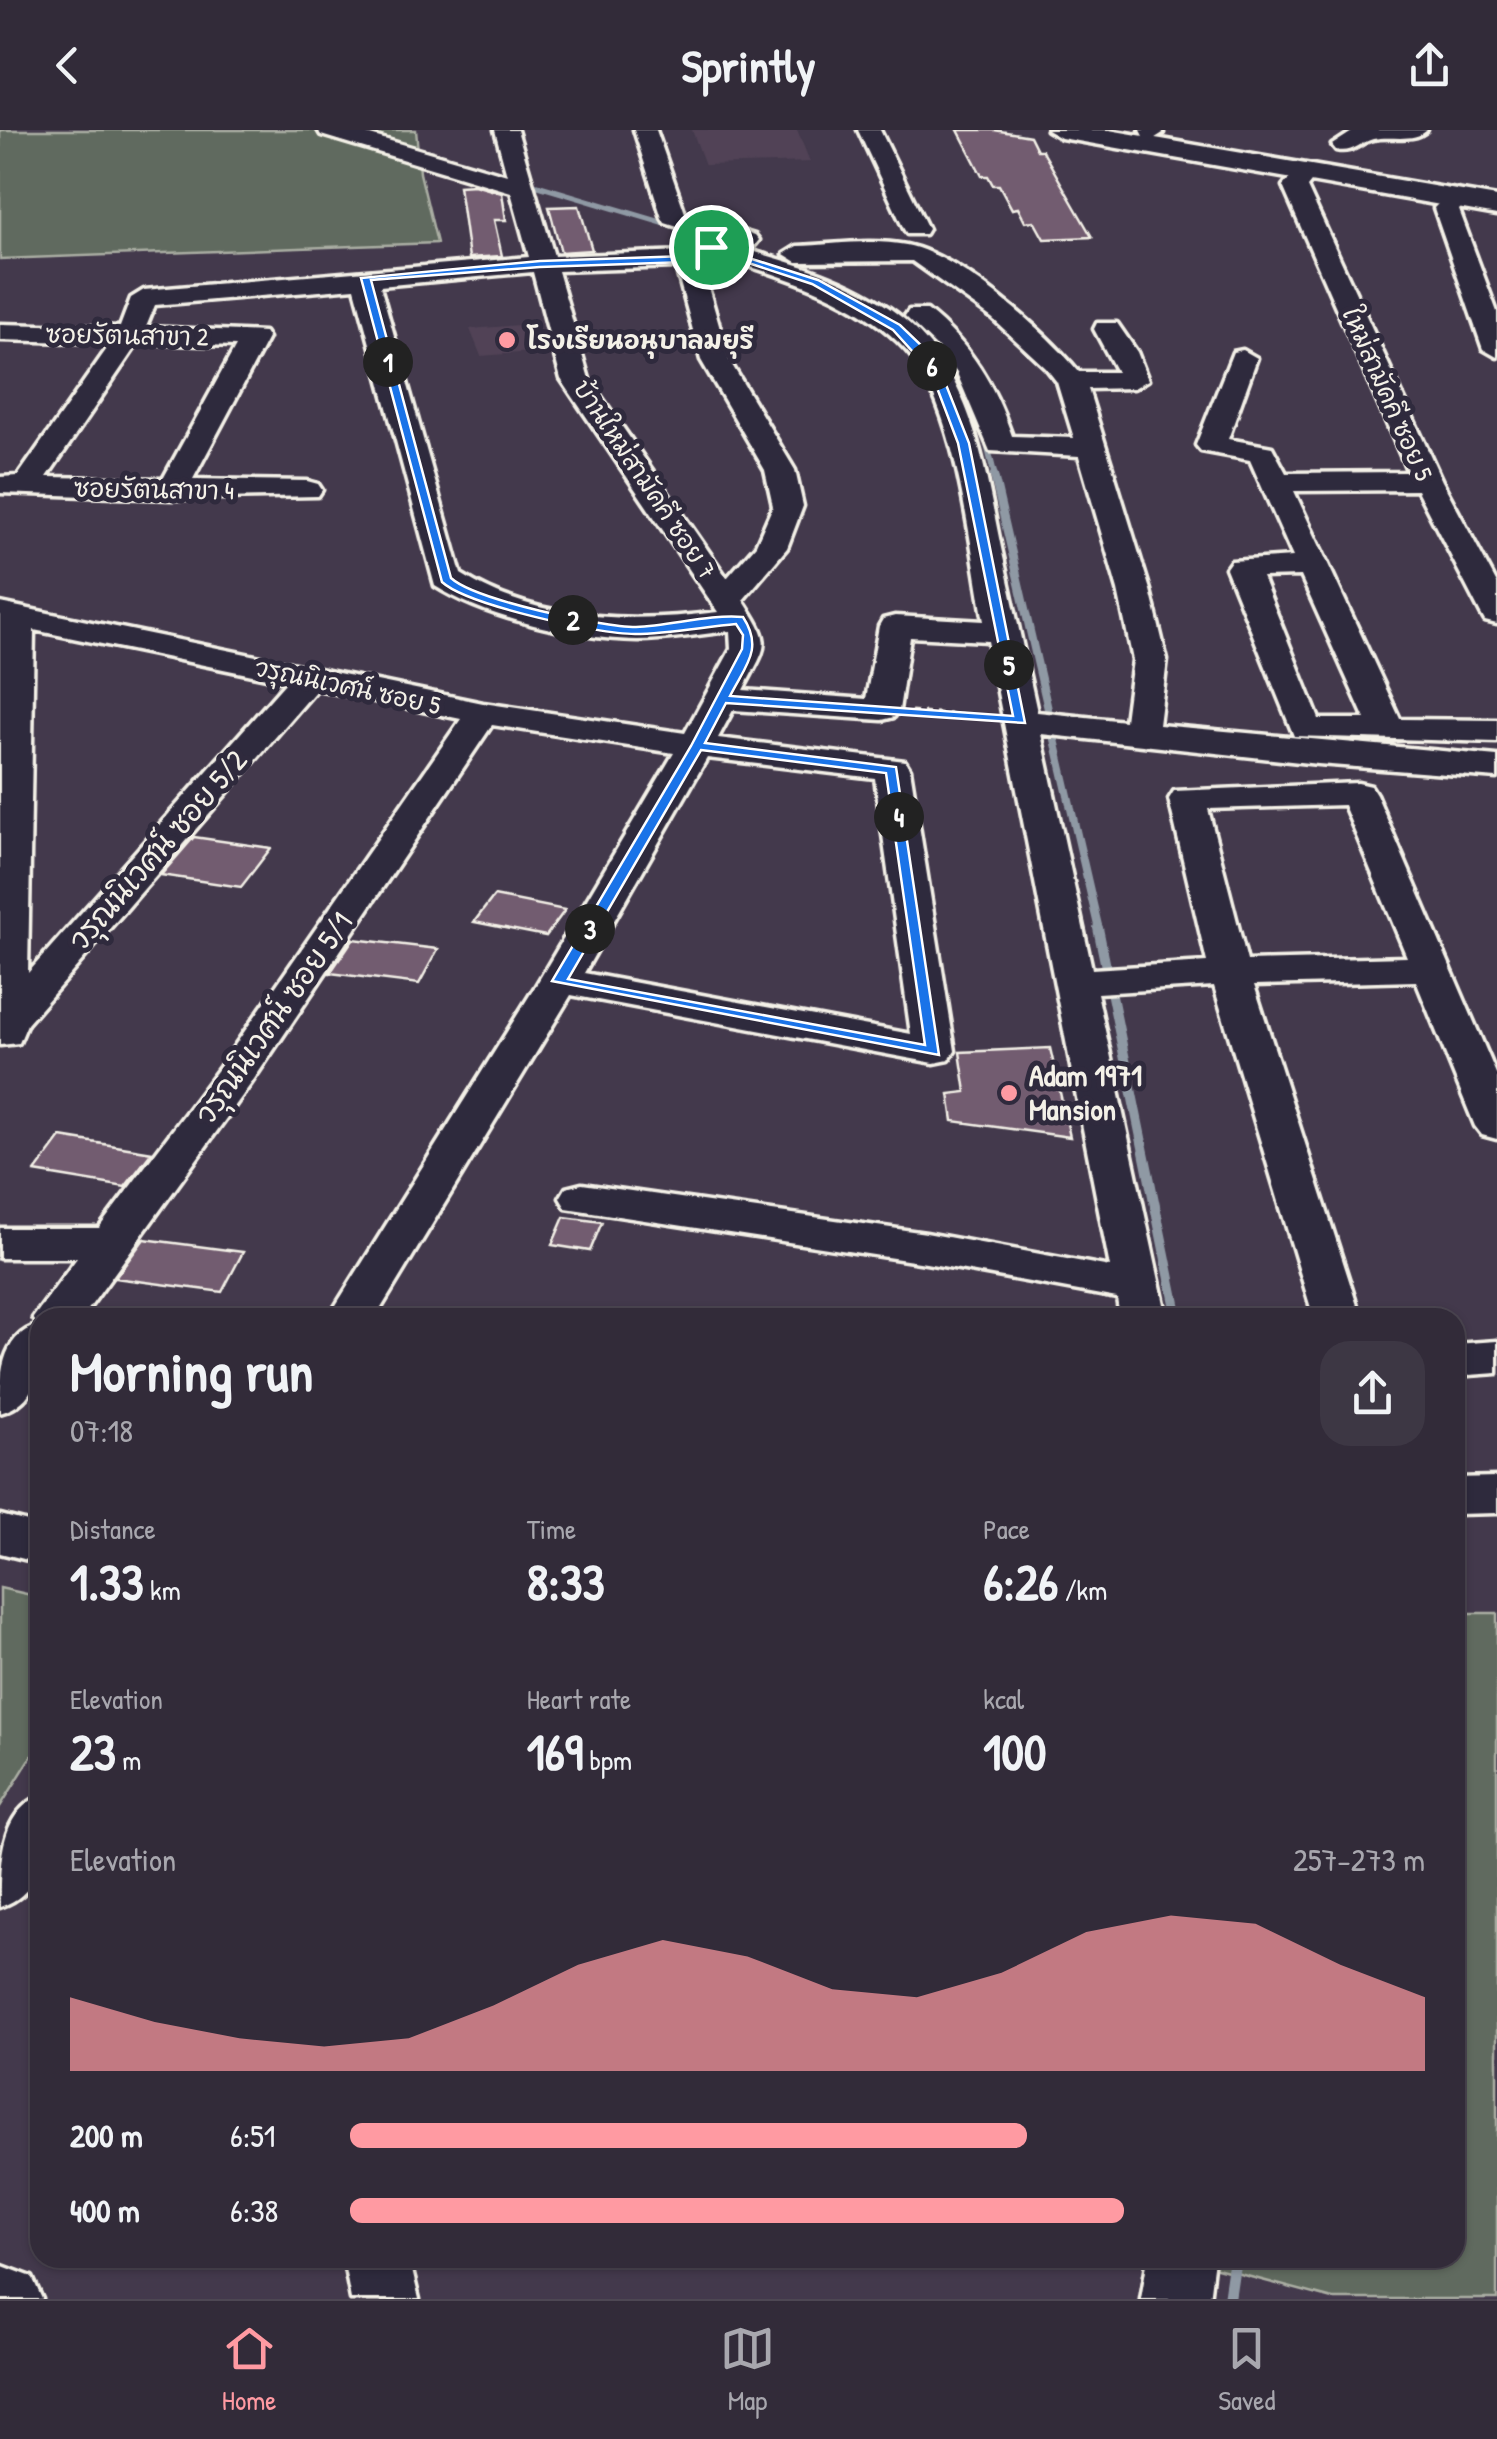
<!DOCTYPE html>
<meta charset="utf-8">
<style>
:root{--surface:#322b39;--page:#3d3744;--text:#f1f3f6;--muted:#a8a7ae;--line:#4d4753;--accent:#ff9aa2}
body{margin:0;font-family:"Patrick Hand","Playpen Sans Thai",sans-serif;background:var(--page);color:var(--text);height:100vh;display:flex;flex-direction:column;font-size:38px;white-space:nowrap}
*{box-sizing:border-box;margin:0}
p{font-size:32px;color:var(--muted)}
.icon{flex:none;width:55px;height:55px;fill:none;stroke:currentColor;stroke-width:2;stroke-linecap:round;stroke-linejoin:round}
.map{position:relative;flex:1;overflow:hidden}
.panel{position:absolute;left:30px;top:1178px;width:1435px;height:960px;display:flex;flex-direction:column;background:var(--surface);border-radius:30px;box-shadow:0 2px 8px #0004,0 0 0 2px var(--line)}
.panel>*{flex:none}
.pin{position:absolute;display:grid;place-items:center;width:85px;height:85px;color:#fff;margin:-42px;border:5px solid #fff;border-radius:50%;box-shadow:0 2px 10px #0007}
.km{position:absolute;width:50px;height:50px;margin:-25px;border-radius:50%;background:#222;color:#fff;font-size:28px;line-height:50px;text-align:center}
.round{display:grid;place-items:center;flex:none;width:105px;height:105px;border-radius:30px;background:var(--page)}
.headline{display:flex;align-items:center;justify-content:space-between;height:170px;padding:0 40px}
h1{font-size:55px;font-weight:700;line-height:75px}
.stats{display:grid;grid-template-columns:repeat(3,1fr);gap:15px;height:170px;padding:10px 40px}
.stats div{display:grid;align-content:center}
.stats b{font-size:50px;font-weight:700}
.stats small{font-size:28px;font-weight:400}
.stats p{font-size:28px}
.chart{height:280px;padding:20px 40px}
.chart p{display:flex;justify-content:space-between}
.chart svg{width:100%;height:180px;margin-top:10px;fill:var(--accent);opacity:.7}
ul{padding:0 40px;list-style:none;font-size:32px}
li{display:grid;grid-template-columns:160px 120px 1fr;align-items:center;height:75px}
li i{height:25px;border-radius:12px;background:var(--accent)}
header{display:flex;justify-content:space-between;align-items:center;height:130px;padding:0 40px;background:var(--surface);font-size:45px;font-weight:700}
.tabs{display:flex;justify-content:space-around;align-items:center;height:140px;border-top:2px solid var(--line);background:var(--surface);font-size:28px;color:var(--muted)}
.tabs a{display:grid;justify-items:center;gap:5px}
.tabs .selected{color:var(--accent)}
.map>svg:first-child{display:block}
.built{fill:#514356}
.green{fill:#606a5e;stroke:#aaaea3;stroke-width:2.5}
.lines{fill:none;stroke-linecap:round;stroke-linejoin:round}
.stream-far3{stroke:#8f99a4;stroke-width:6}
.stream-far2{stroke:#8f99a4;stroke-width:8}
.stream-far1{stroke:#8f99a4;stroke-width:10}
.stream{stroke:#8f99a4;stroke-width:12}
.building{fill:#725b6f;stroke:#f4f1e8;stroke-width:2.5}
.minor-casing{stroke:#f4f1e8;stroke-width:7}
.major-casing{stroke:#f4f1e8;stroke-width:7}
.path{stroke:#f4f1e8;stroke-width:5;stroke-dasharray:6 6;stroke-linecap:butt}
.minor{fill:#2f2a3d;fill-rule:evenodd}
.major{fill:#2f2a3d;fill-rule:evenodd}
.route{fill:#1a73e8;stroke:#fff;stroke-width:2.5;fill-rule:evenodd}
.poi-dot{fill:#ff9aa2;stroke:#2f2a3d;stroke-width:4}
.labels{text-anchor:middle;stroke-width:10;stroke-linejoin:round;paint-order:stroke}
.far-street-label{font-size:25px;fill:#f4f1e8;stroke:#2f2a3d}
.far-poi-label{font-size:25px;font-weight:bold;fill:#f4f1e8;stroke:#2f2a3d;text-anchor:start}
.street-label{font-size:30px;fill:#f4f1e8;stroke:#2f2a3d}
.poi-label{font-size:30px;font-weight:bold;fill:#f4f1e8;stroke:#2f2a3d;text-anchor:start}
</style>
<header><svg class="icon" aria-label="back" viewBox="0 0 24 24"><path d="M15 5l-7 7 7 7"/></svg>Sprintly<svg class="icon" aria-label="share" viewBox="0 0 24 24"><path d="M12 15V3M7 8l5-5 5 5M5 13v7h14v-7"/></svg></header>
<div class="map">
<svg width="1497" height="2169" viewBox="0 0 1497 2169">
<rect width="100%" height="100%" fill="#43394c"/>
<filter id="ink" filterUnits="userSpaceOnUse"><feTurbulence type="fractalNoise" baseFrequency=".01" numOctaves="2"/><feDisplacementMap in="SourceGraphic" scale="20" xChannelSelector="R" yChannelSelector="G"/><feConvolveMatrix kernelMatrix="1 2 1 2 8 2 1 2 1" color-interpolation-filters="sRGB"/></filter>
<g filter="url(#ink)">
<path class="built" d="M692 0H797L810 32 705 35Z
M532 194 544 221 481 226 470 199Z"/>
<path class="green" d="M0 0H416L420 43 437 113 0 129Z
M0 1458 40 1467V1613L0 1677Z
M1455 1483H1497V2169H1333L1202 2134V2128H1455Z"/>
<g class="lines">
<path class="stream-far3" d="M536 55 707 106
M729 112 788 133
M898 186 924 203 949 230
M984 303 995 347"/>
<path class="stream-far2" d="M994 345 1099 800"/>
<path class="stream-far1" d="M1098 798 1178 1188"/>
<path class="stream" d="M1229 2169 1235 2128"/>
</g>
<path class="building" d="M958 0H994L1030 6 1037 20H1042L1092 107 1044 109 1034 91 1025 92 1018 78 1012 79 999 55H993L988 46H982Z
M474 55 502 63 506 90H494L502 126 469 128 459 56Z
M579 76 592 120 561 122 549 77Z
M194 707 271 718 241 757 161 745Z
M494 766 565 780 546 806 474 792Z
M353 809 438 819 419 854 330 843Z
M1050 918 1070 1007 953 991 949 964 966 962 960 922Z
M61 1007 152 1022 125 1057 35 1042Z
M564 1087 602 1092 590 1121 552 1115Z
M144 1109 243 1122 222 1162 115 1148Z"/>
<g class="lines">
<g class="minor-casing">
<path id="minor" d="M318 0H353L507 45 495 0H517L554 126 686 121 709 107 665 93 662 88 634 0H656L685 83 755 105 759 110 755 115H731C790 132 857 149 905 190 973 247 984 336 1001 418 1013 472 1025 527 1037 582L1125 591 1133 530 1118 460 1079 326 990 321 957 243 940 220 905 186 909 180H927C971 215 994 254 1012 306L1074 308 1057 252 1046 238 992 188 912 131 797 132 784 124 797 116C831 115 872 108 906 115 959 125 1044 200 1079 242H1117L1094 199 1097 193H1117L1137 222 1148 250 1134 258 1088 259 1150 460 1167 530 1159 595 1497 626V648L1318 634 1041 604 1092 839 1207 832 1169 669 1174 661 1358 653 1371 656 1376 664 1497 946V1009L1482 1005 1475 996 1416 851 1254 855 1361 1188H1314L1214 856 1097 863 1167 1188H1120L1117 1168 926 1133 566 1078 560 1068 566 1058 582 1054 926 1103 1110 1137 988 511 910 507 899 580 894 587 882 590 733 580 718 608 905 631 910 639 955 921 949 930 934 933 571 865 375 1188H328L535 857 674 623 492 595 250 955 82 1188H40C40 1226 46 1270 0 1283 0 1248 0 1206 38 1195L33 1188 77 1128H0V1098H99L220 937 461 589 317 559 27 894 19 913 0 915V473L483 573 685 603 731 519 730 501C699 504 668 510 637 510 577 509 485 488 435 456L355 158 155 175 146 197 264 202 268 208 193 349 307 351 318 354 322 360 318 366 172 369 0 363V347L18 346 111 213 0 210V194L120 197 131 168 144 160 529 127 511 62 321 5ZM715 126C782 146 857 167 906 220 957 275 970 417 984 491L895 486 883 489 879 496 866 569 743 560C768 512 773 516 743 470L787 418 803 376 795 340 729 230 701 133ZM676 137 701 230 765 340 773 376 756 415 727 448 589 249 558 141ZM533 142 561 249 718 482C634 493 536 492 461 444L380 156ZM138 213 236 216 163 349 47 347ZM34 500 286 552 28 843ZM707 628 875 648 911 904 584 843ZM1344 675 1407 827 1247 831 1208 679Z
M858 0H880L928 99 925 104H907L904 99Z
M1140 0H1162L1163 3 1152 10 1144 8Z
M1355 0H1427C1414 13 1391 5 1373 9 1359 13 1352 24 1336 20L1332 15Z
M1306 36 1318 43 1307 57 1442 351 1497 454V494L1485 491 1481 484 1417 360 1294 361 1400 589 1497 590V612L1294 606 1226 438 1231 431 1293 427 1250 330 1201 321 1196 315 1233 222 1243 220 1257 228 1228 309 1272 317 1286 343 1408 342 1283 56 1298 38ZM1301 446 1365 589H1319L1262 447Z
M1457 62 1469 69 1459 80 1497 182V227L1483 219 1434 78 1448 64Z
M1497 1211V1243L1455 1246V1214Z
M1497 1347V1383L1455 1384V1348Z
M0 1385 40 1395V1433L0 1423Z
M40 1666C40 1711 51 1760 0 1777 0 1732 0 1683 40 1666Z
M343 2128H409L419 2169H351Z
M1148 2128H1214L1209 2169H1141Z
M0 2135 32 2147 42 2169H0Z"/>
</g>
<g class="major-casing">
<path id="major" d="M1047 0H1109L1497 67V85L1061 8Z"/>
</g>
<path class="path" d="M911 582 988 588"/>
<use href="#minor" class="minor"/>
<use href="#major" class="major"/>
</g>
</g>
<path class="route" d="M708 115 818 150 900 195 923 217 941 242 969 313 1025 593 726 573 705 613 896 637 939 925 552 851 691 616 742 519 743 505 736 494C703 497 668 504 635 504 598 504 467 475 442 452L361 148 540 131 687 126 700 123ZM712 121 812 154 893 200 931 242 958 313 1013 586 730 566C745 536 764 519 743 487 708 484 671 496 636 497 602 497 475 470 451 448L371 150 540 137 687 132 706 127ZM701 620 886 643 925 915 568 849Z"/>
<g class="poi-dot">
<circle cx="507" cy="210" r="10"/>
<circle cx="1009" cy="963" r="10"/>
</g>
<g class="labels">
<g class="far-street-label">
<text transform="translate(127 205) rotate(1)" y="9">ซอยรัตนสาขา 2</text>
<text transform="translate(1388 264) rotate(66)" y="9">ใหม่สามัคคี ซอย 5</text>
<text transform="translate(645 349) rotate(56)" y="9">บ้านใหม่สามัคคี ซอย 7</text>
<text transform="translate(154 359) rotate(1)" y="9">ซอยรัตนสาขา 4</text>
<text transform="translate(348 556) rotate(12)" y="9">วรุณนิเวศน์ ซอย 5</text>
</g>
<g class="far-poi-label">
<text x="527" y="219">โรงเรียนอนุบาลมยุรี</text>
</g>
<g class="street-label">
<text transform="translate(158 720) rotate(-49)" y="10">วรุณนิเวศน์ ซอย 5/2</text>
<text transform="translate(274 888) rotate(-55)" y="10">วรุณนิเวศน์ ซอย 5/1</text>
</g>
<g class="poi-label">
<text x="1029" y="956">Adam 1971<tspan x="1029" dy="34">Mansion</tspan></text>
</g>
</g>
</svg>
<div class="pin" style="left:711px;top:117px;background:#1e9e55"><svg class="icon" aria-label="arrive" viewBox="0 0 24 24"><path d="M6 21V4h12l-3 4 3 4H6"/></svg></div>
<b class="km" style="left:388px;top:232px">1</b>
<b class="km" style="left:573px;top:490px">2</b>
<b class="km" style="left:590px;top:799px">3</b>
<b class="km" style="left:899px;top:687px">4</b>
<b class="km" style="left:1009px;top:535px">5</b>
<b class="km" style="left:932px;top:236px">6</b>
<section class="panel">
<div class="headline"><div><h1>Morning run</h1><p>07:18</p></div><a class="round"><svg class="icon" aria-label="share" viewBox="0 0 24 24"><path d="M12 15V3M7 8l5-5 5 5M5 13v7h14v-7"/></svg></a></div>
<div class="stats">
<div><p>Distance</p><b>1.33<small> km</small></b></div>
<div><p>Time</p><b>8:33</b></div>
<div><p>Pace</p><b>6:26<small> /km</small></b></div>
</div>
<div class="stats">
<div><p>Elevation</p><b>23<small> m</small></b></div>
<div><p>Heart rate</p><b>169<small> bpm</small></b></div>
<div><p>kcal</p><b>100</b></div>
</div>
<div class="chart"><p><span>Elevation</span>257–273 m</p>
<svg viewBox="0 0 160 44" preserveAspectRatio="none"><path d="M0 44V26L10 32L20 36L30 38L40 36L50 28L60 18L70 12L80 16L90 24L100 26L110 20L120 10L130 6L140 8L150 18L160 26V44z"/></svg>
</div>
<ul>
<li><b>200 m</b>6:51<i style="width:63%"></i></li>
<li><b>400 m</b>6:38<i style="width:72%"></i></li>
</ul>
</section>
</div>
<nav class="tabs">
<a class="selected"><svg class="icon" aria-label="home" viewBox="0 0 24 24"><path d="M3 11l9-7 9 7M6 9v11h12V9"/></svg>Home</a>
<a><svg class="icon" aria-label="map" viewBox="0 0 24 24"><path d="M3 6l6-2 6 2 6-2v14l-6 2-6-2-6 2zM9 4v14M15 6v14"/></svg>Map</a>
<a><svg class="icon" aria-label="saved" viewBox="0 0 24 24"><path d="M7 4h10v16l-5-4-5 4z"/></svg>Saved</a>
</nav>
